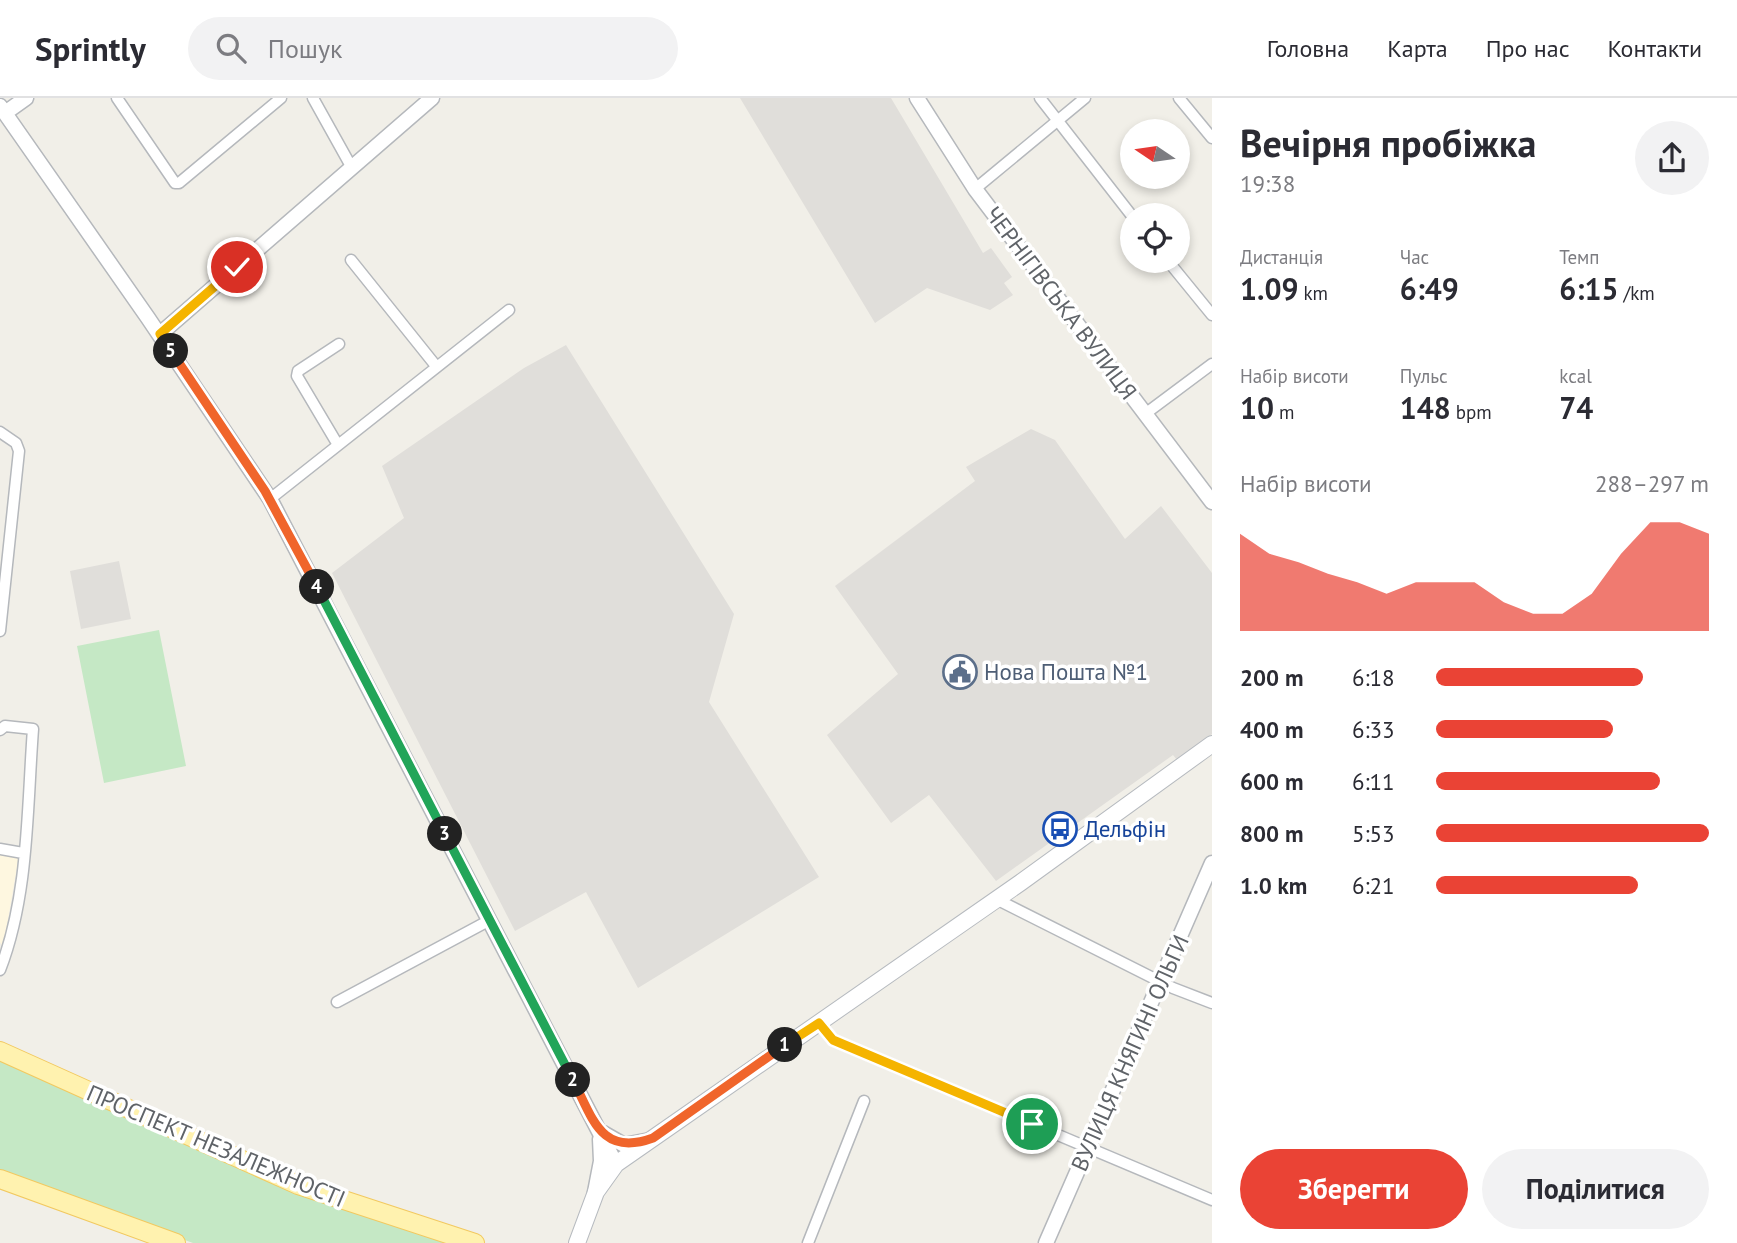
<!DOCTYPE html>
<html lang="uk">
<meta charset="utf-8">
<style>
:root{--surface:#fff;--page:#f2f2f3;--text:#2b2b33;--muted:#7c7c81;--line:#e1e1e2;--accent:#ea4335}
body{margin:0;font-family:"PT Sans",sans-serif;background:var(--page);color:var(--text);height:100vh;display:flex;flex-direction:column;font-size:26px;white-space:nowrap}
*{box-sizing:border-box;margin:0}
p{font-size:23px;color:var(--muted)}
.icon{flex:none;width:38px;height:38px;fill:none;stroke:currentColor;stroke-width:2;stroke-linecap:round;stroke-linejoin:round}
.map{position:relative;flex:1;overflow:hidden}
.drawer{display:flex;flex-direction:column;background:var(--surface);width:525px}
.drawer>*{flex:none}
.needle{width:46px;rotate:283deg}
.controls{position:absolute;left:1120px;top:21px;display:grid;gap:14px}
.controls a{display:grid;place-items:center;width:70px;height:70px;border-radius:50%;background:var(--surface);box-shadow:0 4px 10px #0003;font-size:35px}
.pin{position:absolute;display:grid;place-items:center;width:60px;height:60px;color:#fff;margin:-30px;border:4px solid #fff;border-radius:50%;box-shadow:0 2px 7px #0007}
.km{position:absolute;width:35px;height:35px;margin:-18px;border-radius:50%;background:#222;color:#fff;font-size:19px;line-height:35px;text-align:center}
.round{display:grid;place-items:center;flex:none;width:74px;height:74px;border-radius:37px;background:var(--page)}
.summary{display:flex;align-items:center;justify-content:space-between;height:119px;padding:0 28px}
h1{font-size:38px;font-weight:800;line-height:52px}
.figures{display:grid;grid-template-columns:repeat(3,1fr);gap:10px;height:119px;padding:7px 28px}
.figures div{display:grid;align-content:center}
.figures b{font-size:30px;font-weight:800}
.figures small{font-size:19px;font-weight:400}
.figures p{font-size:19px}
.chart{height:196px;padding:14px 28px}
.chart p{display:flex;justify-content:space-between}
.chart svg{width:100%;height:126px;margin-top:7px;fill:var(--accent);opacity:.7}
.primary-button{display:flex;gap:14px;margin-top:auto;padding:14px 28px}
.primary-button a{flex:1;height:80px;border-radius:42px;background:var(--accent);color:#fff;font-size:28px;font-weight:800;line-height:80px;text-align:center}
.primary-button a+a{background:var(--page);color:var(--text)}
ul{padding:0 28px;list-style:none;font-size:23px}
li{display:grid;grid-template-columns:112px 84px 1fr;align-items:center;height:52px}
li i{height:18px;border-radius:9px;background:var(--accent)}
header{display:flex;align-items:center;gap:42px;box-sizing:border-box;height:98px;padding:0 35px;background:var(--surface);border-bottom:2px solid var(--line)}
header strong{font-size:33px}
nav{display:flex;gap:38px;margin-inline-start:auto;font-size:24px}
.search{width:490px;height:63px;background:var(--page);display:flex;align-items:center;gap:18px;box-sizing:border-box;padding:0 24px;border-radius:38px;color:var(--muted);font-size:26px}
main{display:flex;flex:1;min-height:0}
.map>svg:first-child{display:block}
.commercial{fill:#fef7e0}
.industrial{fill:#e0deda}
.green{fill:#c5e8c5}
.lines{fill:none;stroke-linecap:round;stroke-linejoin:round}
.minor-casing{stroke:#b5b8bc;stroke-width:13}
.tertiary-casing{stroke:#b5b8bc;stroke-width:17}
.secondary-casing{stroke:#b6babf;stroke-width:18}
.primary-casing{stroke:#f2c960;stroke-width:20}
.minor{stroke:#fff;stroke-width:10}
.tertiary{stroke:#fff;stroke-width:14}
.secondary{stroke:#fff;stroke-width:16}
.primary{stroke:#fff2af;stroke-width:18}
.split-1-casing{stroke:#fff;stroke-width:14}
.split-2-casing{stroke:#fff;stroke-width:14}
.split-3-casing{stroke:#fff;stroke-width:14}
.split-4-casing{stroke:#fff;stroke-width:14}
.split-5-casing{stroke:#fff;stroke-width:14}
.split-6-casing{stroke:#fff;stroke-width:14}
.split-1{stroke:#f5b400;stroke-width:9}
.split-2{stroke:#f0652b;stroke-width:9}
.split-3{stroke:#22a559;stroke-width:9}
.split-4{stroke:#22a559;stroke-width:9}
.split-5{stroke:#f0652b;stroke-width:9}
.split-6{stroke:#f5b400;stroke-width:9}
.labels{text-anchor:middle;stroke-width:7;stroke-linejoin:round;paint-order:stroke}
.street-label{font-size:23px;fill:#5f6368;stroke:#fff}
.service-label{font-size:23px;fill:#4e5e75;stroke:#fff;text-anchor:start}
.transit-label{font-size:23px;fill:#164399;stroke:#fff;text-anchor:start}
</style>
<header>
<strong>Sprintly</strong>
<div class="search"><svg class="icon" aria-label="search" viewBox="0 0 24 24"><circle cx="10" cy="10" r="6"/><path d="M15 15l6 6"/></svg>Пошук</div>
<nav><a>Головна</a><a>Карта</a><a>Про нас</a><a>Контакти</a></nav>
</header>
<main>
<div class="map">
<svg width="1212" height="1145" viewBox="0 0 1212 1145">
<rect width="100%" height="100%" fill="#f1efe8"/>
<path class="commercial" d="M0 756 19 757 3 851 0 844Z"/>
<path class="industrial" d="M740 0H891L983 155 991 150 1012 179 1004 185 1013 197 990 212 927 190 875 225Z
M566 247 734 516 709 604 819 779 638 890 586 794 515 833 332 475 404 420 382 368 524 270Z
M1031 331 1055 342 1125 441 1161 408 1212 475V636L1177 662 1173 657 996 783 929 697 891 725 827 637 898 576 835 488 975 383 966 369Z
M119 463 131 521 81 531 70 473Z"/>
<path class="green" d="M159 532 186 668 104 685 77 548Z
M0 960 454 1145H193L0 1074Z"/>
<g class="lines">
<g class="minor-casing">
<path id="minor" d="M117 0 175 85H179L281 0
M313 0 352 70
M1040 0 1132 118
M1179 0 1212 40
M975 91 1085 0
M351 162 436 268
M1168 163 1212 217
M1145 316 1212 266
M0 334 16 345 19 353 0 533
M338 347 297 278 298 273 339 246
M270 401 509 212
M0 632 5 628 33 631C27 710 29 797 0 872
M0 751 23 755
M996 801 1173 890 1212 905
M337 904 490 822
M819 925 833 942 1212 1102
M808 1145 864 1003"/>
</g>
<g class="tertiary-casing">
<path id="tertiary" d="M917 0 975 91 1212 404
M0 8 148 220 270 401 616 1066
M5 15 26 0
M160 236 432 0
M603 1035 624 1047 645 1043
M595 1094 601 1063 600 1041
M1046 1145 1212 765"/>
</g>
<g class="secondary-casing">
<path id="secondary" d="M577 1145 596 1094 616 1066 1020 785 1212 646"/>
</g>
<g class="primary-casing">
<path id="primary" d="M0 953 298 1087 475 1145
M0 1081 176 1145"/>
</g>
<use href="#minor" class="minor"/>
<use href="#tertiary" class="tertiary"/>
<use href="#secondary" class="secondary"/>
<use href="#primary" class="primary"/>
</g>
<g class="lines">
<g class="split-1-casing">
<path id="split-1" d="M785 947 819 925 833 942 1032 1026"/>
</g>
<g class="split-2-casing">
<path id="split-2" d="M573 982C593 1021 601 1059 653 1040L785 947"/>
</g>
<g class="split-3-casing">
<path id="split-3" d="M445 736 573 982"/>
</g>
<g class="split-4-casing">
<path id="split-4" d="M317 489 445 736"/>
</g>
<g class="split-5-casing">
<path id="split-5" d="M171 253 265 393 317 489"/>
</g>
<g class="split-6-casing">
<path id="split-6" d="M171 253 160 236 237 169"/>
</g>
<use href="#split-1" class="split-1"/>
<use href="#split-2" class="split-2"/>
<use href="#split-3" class="split-3"/>
<use href="#split-4" class="split-4"/>
<use href="#split-5" class="split-5"/>
<use href="#split-6" class="split-6"/>
</g>
<defs>
<g id="civic-ring" transform="scale(1.75)"><circle r="9.5" fill="#fff" stroke="#5c6f8a" stroke-width="1.5"/><path d="M-.6-6.5H3V-4.5H.6V-3L4-1V1h2V6H-6V1h2V-1L-.6-3ZM-1.2 2.5V6h2.4V2.5Z" fill="#5c6f8a"/></g>
<g id="bus-ring" transform="scale(1.75)"><circle r="9.5" fill="#fff" stroke="#1a4fb4" stroke-width="1.5"/><path d="M-5-6H5V4H4V6H2V4H-2V6H-4V4H-5ZM-3.5-4V0h7V-4ZM-3.5 1.2v1.5H-2V1.2ZM2 1.2v1.5H3.5V1.2Z" fill="#1a4fb4"/></g>
</defs>
<g fill-rule="evenodd">
<use href="#civic-ring" x="960" y="574"/>
<use href="#bus-ring" x="1060" y="731"/>
</g>
<g class="labels">
<g class="street-label">
<text transform="translate(1061 205) rotate(53)" y="8">ЧЕРНІГІВСЬКА ВУЛИЦЯ</text>
<text transform="translate(1130 955) rotate(-66)" y="8">ВУЛИЦЯ КНЯГИНІ ОЛЬГИ</text>
<text transform="translate(216 1048) rotate(23)" y="8">ПРОСПЕКТ НЕЗАЛЕЖНОСТІ</text>
</g>
<g class="service-label">
<text x="984" y="582">Нова Пошта №1</text>
</g>
<g class="transit-label">
<text x="1084" y="739">Дельфін</text>
</g>
</g>
</svg>
<div class="controls">
<a><svg class="needle" viewBox="-14 -14 28 28"><path d="M0-13l5 13h-10z" fill="#e53935"/><path d="M0 13l5-13h-10z" fill="#7c7c81"/></svg></a>
<a><svg class="icon" aria-label="locate" viewBox="0 0 24 24"><circle cx="12" cy="12" r="6"/><path d="M12 2v4M12 18v4M2 12h4M18 12h4"/></svg></a>
</div>
<div class="pin" style="left:1032px;top:1026px;background:#1e9e55"><svg class="icon" aria-label="arrive" viewBox="0 0 24 24"><path d="M6 21V4h12l-3 4 3 4H6"/></svg></div>
<div class="pin" style="left:237px;top:169px;background:#d93025"><svg class="icon" aria-label="check" viewBox="0 0 24 24"><path d="M5 12l5 5 9-10"/></svg></div>
<b class="km" style="left:785px;top:947px">1</b>
<b class="km" style="left:573px;top:982px">2</b>
<b class="km" style="left:445px;top:736px">3</b>
<b class="km" style="left:317px;top:489px">4</b>
<b class="km" style="left:171px;top:253px">5</b>
</div>
<section class="drawer">
<div class="summary"><div><h1>Вечірня пробіжка</h1><p>19:38</p></div><a class="round"><svg class="icon" aria-label="share" viewBox="0 0 24 24"><path d="M12 15V3M7 8l5-5 5 5M5 13v7h14v-7"/></svg></a></div>
<div class="figures">
<div><p>Дистанція</p><b>1.09<small> km</small></b></div>
<div><p>Час</p><b>6:49</b></div>
<div><p>Темп</p><b>6:15<small> /km</small></b></div>
</div>
<div class="figures">
<div><p>Набір висоти</p><b>10<small> m</small></b></div>
<div><p>Пульс</p><b>148<small> bpm</small></b></div>
<div><p>kcal</p><b>74</b></div>
</div>
<div class="chart"><p><span>Набір висоти</span>288–297 m</p>
<svg viewBox="0 0 160 44" preserveAspectRatio="none"><path d="M0 44V10L10 17L20 20L30 24L40 27L50 31L60 27L70 27L80 27L90 34L100 38L110 38L120 31L130 17L140 6L150 6L160 10V44z"/></svg>
</div>
<ul>
<li><b>200 m</b>6:18<i style="width:76%"></i></li>
<li><b>400 m</b>6:33<i style="width:65%"></i></li>
<li><b>600 m</b>6:11<i style="width:82%"></i></li>
<li><b>800 m</b>5:53<i style="width:100%"></i></li>
<li><b>1.0 km</b>6:21<i style="width:74%"></i></li>
</ul>
<div class="primary-button"><a>Зберегти</a><a>Поділитися</a></div>
</section>
</main>
